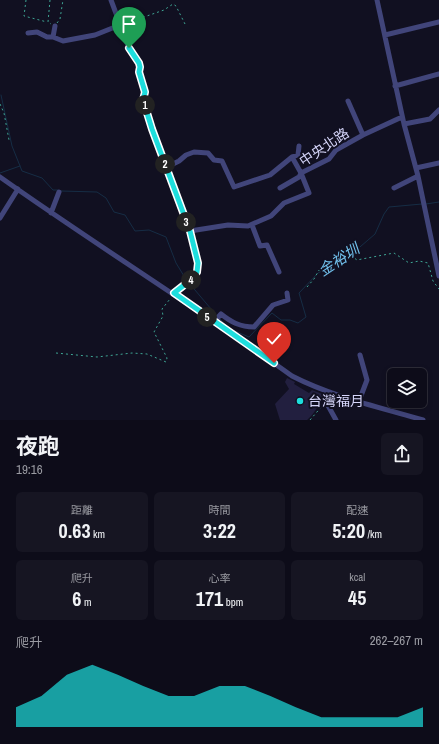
<!DOCTYPE html>
<html lang="zh-TW">
<meta charset="utf-8">
<style>
:root{--surface:#0d0c19;--page:#161522;--text:#f1f3f6;--muted:#9a9ba2;--line:#2d2c38;--accent:#1ddedd}
body{margin:0;font-family:"Archivo Narrow","Noto Sans TC",sans-serif;background:var(--page);color:var(--text);height:100vh;display:flex;flex-direction:column;font-size:15px;white-space:nowrap}
*{box-sizing:border-box;margin:0}
p{font-size:13px;color:var(--muted)}
.icon{flex:none;width:22px;height:22px;fill:none;stroke:currentColor;stroke-width:2;stroke-linecap:round;stroke-linejoin:round}
.map{position:relative;height:420px;overflow:hidden}
.panel{display:flex;flex-direction:column;background:var(--surface);flex:1}
.panel>*{flex:none}
.controls{position:absolute;left:387px;top:368px;display:grid;gap:8px}
.controls a{display:grid;place-items:center;width:40px;height:40px;border-radius:6px;background:var(--surface);box-shadow:0 2px 6px #0003,0 0 0 1px var(--line);font-size:20px}
.pin{position:absolute;display:grid;place-items:center;width:34px;height:34px;color:#fff;margin:-41px -17px;border-radius:50% 50% 50% 0;rotate:-45deg;box-shadow:0 0 4px #0007}
.pin .icon{rotate:45deg}
.km{position:absolute;width:20px;height:20px;margin:-10px;border-radius:50%;background:#222;color:#fff;font-size:11px;line-height:20px;text-align:center}
.round{display:grid;place-items:center;flex:none;width:42px;height:42px;border-radius:6px;background:var(--page)}
.headline{display:flex;align-items:center;justify-content:space-between;height:68px;padding:0 16px}
h1{font-size:22px;font-weight:700;line-height:30px}
.metrics{display:grid;grid-template-columns:repeat(3,1fr);gap:6px;height:68px;padding:4px 16px}
.metrics div{display:grid;align-content:center;border-radius:6px;background:var(--page);text-align:center}
.metrics b{font-size:20px;font-weight:700}
.metrics small{font-size:11px;font-weight:400}
.metrics p{font-size:11px}
.chart{height:112px;padding:8px 16px}
.chart p{display:flex;justify-content:space-between}
.chart svg{width:100%;height:72px;margin-top:4px;fill:var(--accent);opacity:.7}
.map>svg:first-child{display:block}
.lines{fill:none;stroke-linecap:round;stroke-linejoin:round}
.stream{stroke:#162d45;stroke-width:1}
.building{fill:#221f3f}
.path{stroke:#3ea594;stroke-width:1;stroke-dasharray:2 3;stroke-linecap:butt}
.minor{stroke:#41457a;stroke-width:5}
.route-casing{stroke:#fff;stroke-width:8}
.route{stroke:#1ddedd;stroke-width:5}
.poi-dot{fill:#1ddedd;stroke:#111021;stroke-width:1.5}
.labels{text-anchor:middle;stroke-width:4;stroke-linejoin:round;paint-order:stroke}
.street-label{font-size:14px;fill:#d6d6fa;stroke:#111021}
.poi-label{font-size:14px;fill:#d6d6fa;stroke:#111021;text-anchor:start}
.water-label{font-size:15px;font-style:italic;fill:#71c0ec;stroke:#111021}
</style>
<div class="map">
<svg width="439" height="420" viewBox="0 0 439 420">
<rect width="100%" height="100%" fill="#111021"/>
<g class="lines">
<path class="stream" d="M1 95 12 146 22 171 42 178 53 190H58
M0 173 20 166
M61 191 97 192 106 198 114 212 125 215 135 231 149 230 166 237 176 263 187 281
M426 204 439 202
M189 283 217 316
M219 318 230 329 249 337 272 313 281 320H290L298 323 306 317 299 293 318 273 346 259 375 234 384 214 389 207 422 204"/>
</g>
<path class="building" d="M287 378 295 382 294 384 309 393 312 390 325 395 322 401 312 415 307 420H280L279 417 275 404 289 389 285 382Z"/>
<g class="lines">
<path class="path" d="M26 0 24 16 47 22
M50 0 48 22 51 24
M57 23 60 19 63 0
M124 24 164 10 173 4 176 6 185 24
M0 104 4 113 9 140
M307 287 314 279 319 270 332 266 348 258 353 257 357 260 362 259 394 253 409 263 419 261 428 263 433 281 439 289
M56 353 97 357 132 353 147 354 166 362 167 358 154 332 163 316 162 309 170 299
M310 420 323 405"/>
<path class="minor" d="M111 0 129 48 139 63 140 67 139 72 145 92 143 100 152 129 190 231 198 263 197 272 193 278 174 293
M377 0 404 124 418 176 439 276
M28 33 37 32 47 37H53L63 41 95 35 120 25
M385 35 439 22
M53 37 55 26
M395 86 439 74
M348 101 363 135
M404 124 430 119 439 110
M292 157 298 155 299 146
M167 167 179 161 186 155 194 152 208 153 214 160 222 161 234 187 270 175 292 157 301 173 299 177 280 188
M416 168 439 163
M0 177C96 245 196 307 292 376 333 397 379 407 423 420
M394 188 418 176
M51 213 59 192
M0 218 18 189
M252 225 260 246 267 245 279 272
M190 231 228 225 248 226 271 216 284 203 309 193 301 173 329 159 336 150 363 135 402 117
M214 322 221 314C231 322 240 327 254 327L273 305 288 300 287 293
M330 392 326 402 336 420
M359 401 367 380 360 355"/>
</g>
<g class="lines">
<g class="route-casing">
<path id="route" d="M129 48 139 63 140 67 139 72 145 92 143 100 152 129 190 231 198 263 197 272 193 278 174 293 274 363"/>
</g>
<use href="#route" class="route"/>
</g>
<circle class="poi-dot" cx="300" cy="401" r="4"/>
<g class="labels">
<g class="street-label">
<text transform="translate(324 147) rotate(-34)" y="5">中央北路</text>
</g>
<g class="poi-label">
<text x="308" y="406">台灣福月</text>
</g>
<g class="water-label">
<text transform="translate(339 260) rotate(-33)" y="5">金裕圳</text>
</g>
</g>
</svg>
<div class="controls">
<a><svg class="icon" aria-label="layers" viewBox="0 0 24 24"><path d="M12 4l9 5-9 5-9-5zM3 14l9 5 9-5"/></svg></a>
</div>
<div class="pin" style="left:129px;top:48px;background:#1e9e55"><svg class="icon" aria-label="arrive" viewBox="0 0 24 24"><path d="M6 21V4h12l-3 4 3 4H6"/></svg></div>
<div class="pin" style="left:274px;top:363px;background:#d93025"><svg class="icon" aria-label="check" viewBox="0 0 24 24"><path d="M5 12l5 5 9-10"/></svg></div>
<b class="km" style="left:145px;top:105px">1</b>
<b class="km" style="left:165px;top:164px">2</b>
<b class="km" style="left:186px;top:222px">3</b>
<b class="km" style="left:191px;top:280px">4</b>
<b class="km" style="left:207px;top:317px">5</b>
</div>
<section class="panel">
<div class="headline"><div><h1>夜跑</h1><p>19:16</p></div><a class="round"><svg class="icon" aria-label="share" viewBox="0 0 24 24"><path d="M12 15V3M7 8l5-5 5 5M5 13v7h14v-7"/></svg></a></div>
<div class="metrics">
<div><p>距離</p><b>0.63<small> km</small></b></div>
<div><p>時間</p><b>3:22</b></div>
<div><p>配速</p><b>5:20<small> /km</small></b></div>
</div>
<div class="metrics">
<div><p>爬升</p><b>6<small> m</small></b></div>
<div><p>心率</p><b>171<small> bpm</small></b></div>
<div><p>kcal</p><b>45</b></div>
</div>
<div class="chart"><p><span>爬升</span>262–267 m</p>
<svg viewBox="0 0 160 44" preserveAspectRatio="none"><path d="M0 44V32L10 25L20 12L30 6L40 12L50 19L60 25L70 25L80 19L90 19L100 25L110 32L120 38L130 38L140 38L150 38L160 32V44z"/></svg>
</div>
</section>
